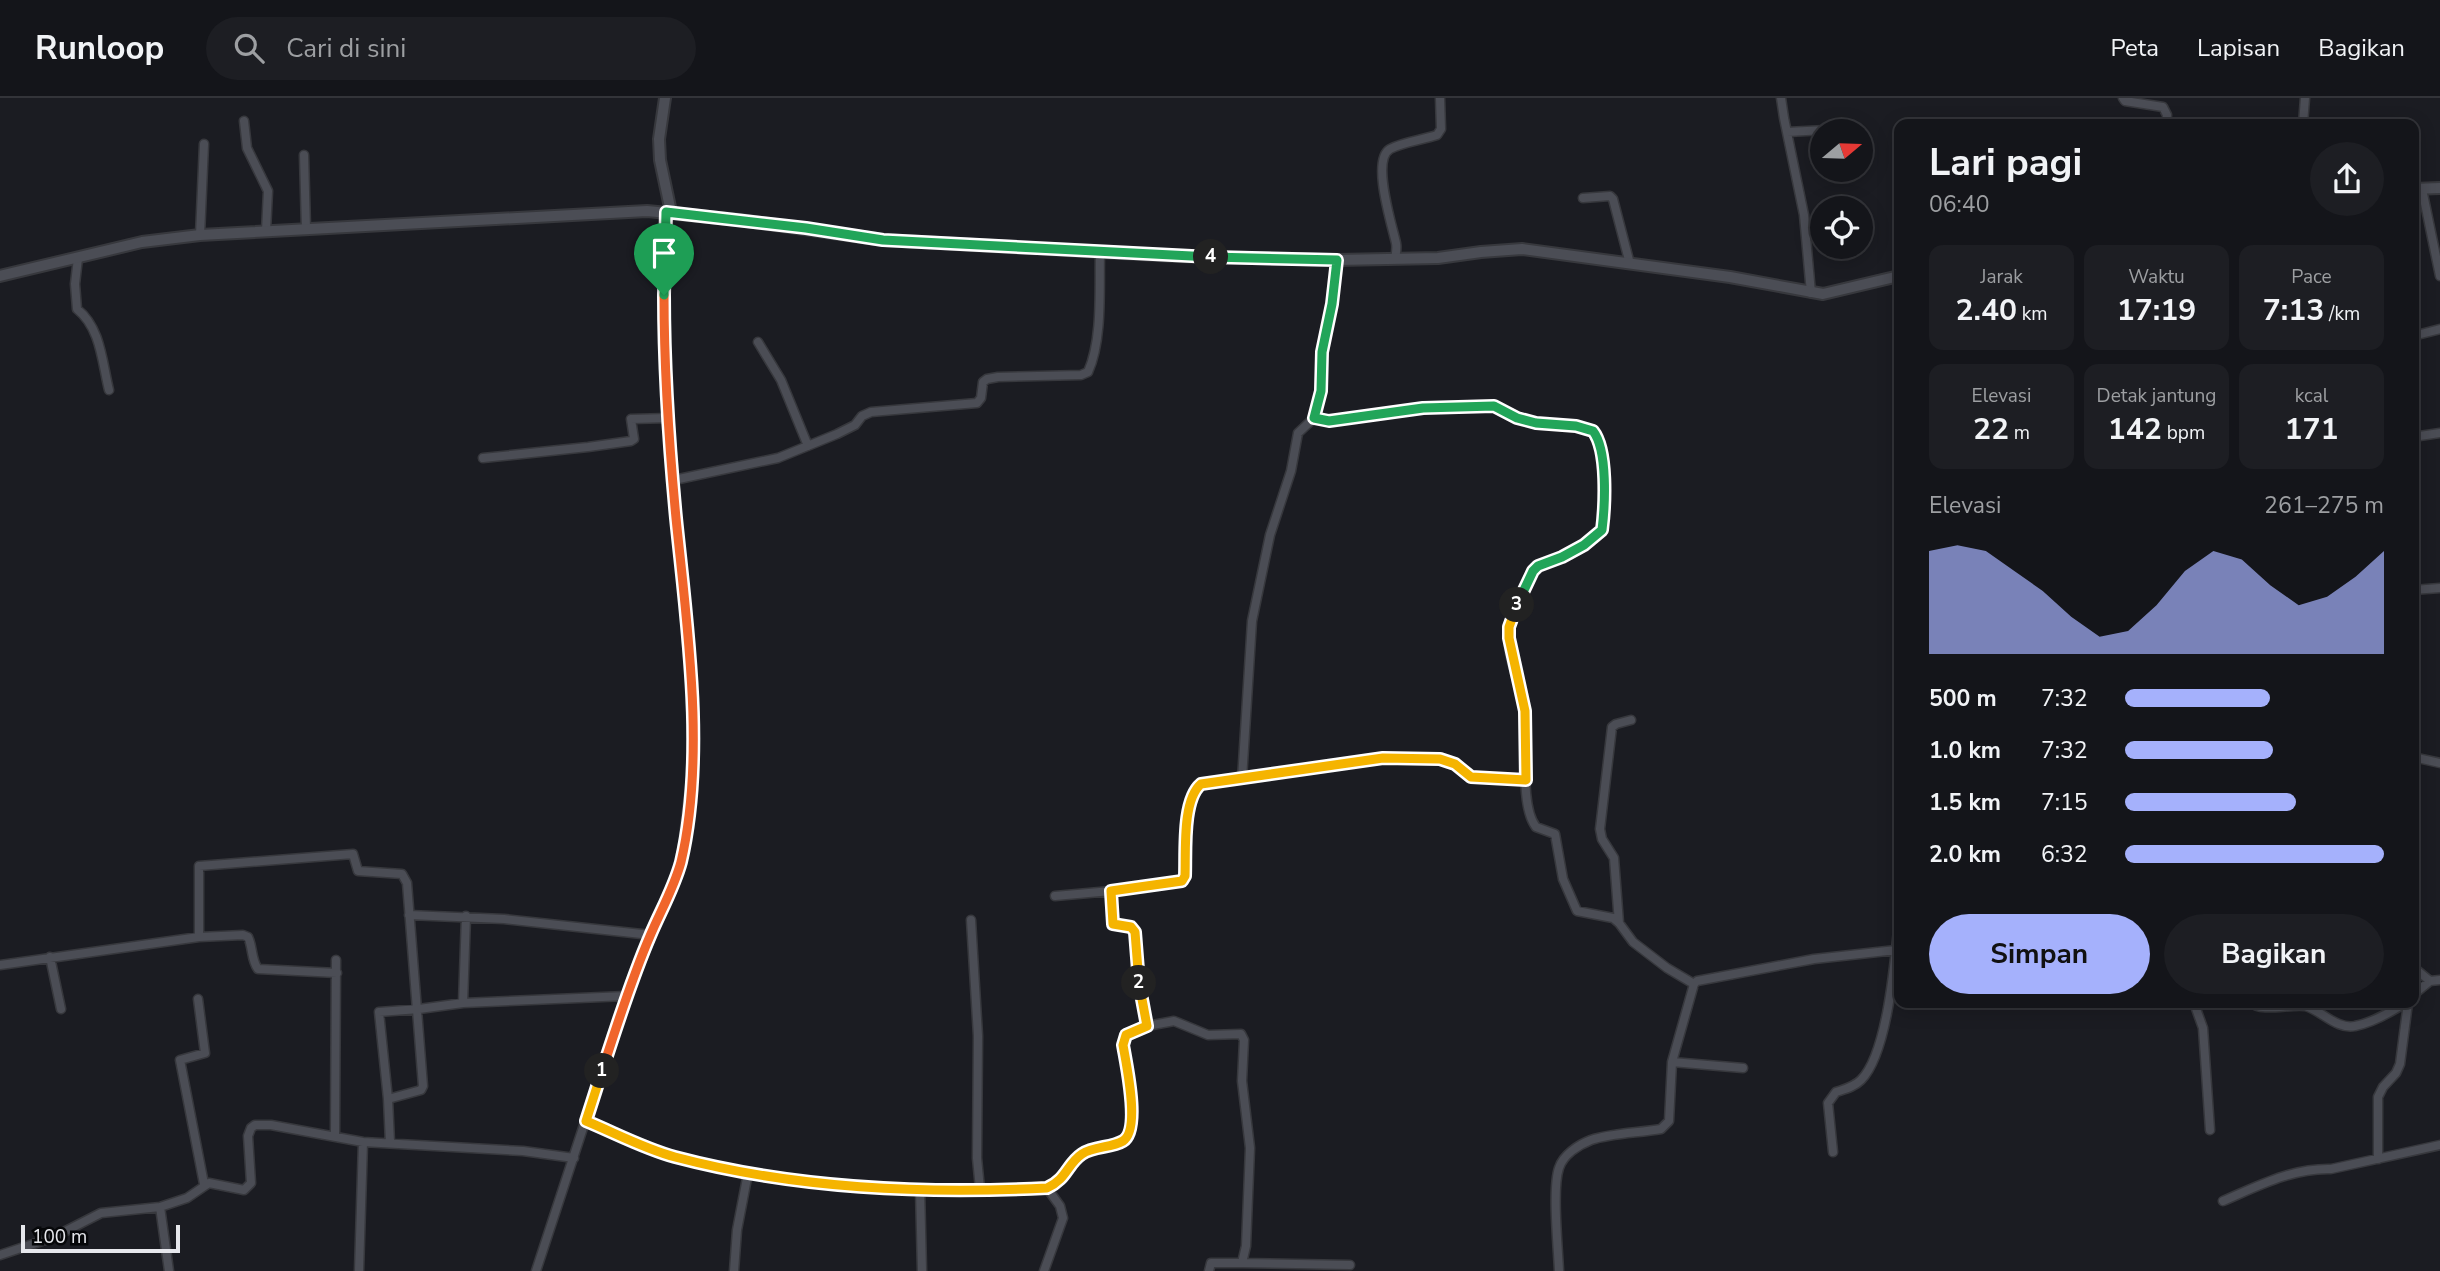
<!DOCTYPE html>
<html lang="id">
<meta charset="utf-8">
<style>
:root{--surface:#14151a;--page:#1d1e23;--text:#f1f3f6;--muted:#9d9fa2;--line:#333439;--accent:#a5b1fc}
body{margin:0;font-family:"Nunito Sans",sans-serif;background:var(--page);color:var(--text);height:100vh;display:flex;flex-direction:column;font-size:26px;white-space:nowrap}
*{box-sizing:border-box;margin:0}
p{font-size:23px;color:var(--muted)}
.icon{flex:none;width:38px;height:38px;fill:none;stroke:currentColor;stroke-width:2;stroke-linecap:round;stroke-linejoin:round}
.map{position:relative;flex:1;overflow:hidden}
.side{position:absolute;left:1894px;top:21px;width:525px;height:889px;display:flex;flex-direction:column;background:var(--surface);border-radius:14px;box-shadow:0 4px 18px #0003,0 0 0 2px var(--line)}
.side>*{flex:none}
.needle{width:46px;rotate:71deg}
.controls{position:absolute;left:1810px;top:21px;display:grid;gap:14px}
.controls a{display:grid;place-items:center;width:63px;height:63px;border-radius:50%;background:var(--surface);box-shadow:0 4px 18px #0003,0 0 0 2px var(--line);font-size:35px}
.scale{position:absolute;left:21px;bottom:18px;width:159px;box-sizing:border-box;padding-left:7px;border:4px solid #e6e7ec;border-top:0;font-size:19px;line-height:24px;white-space:nowrap;color:#e6e7ec;-webkit-text-stroke:5px #060709;paint-order:stroke}
.pin{position:absolute;display:grid;place-items:center;width:60px;height:60px;color:#fff;margin:-72px -30px;border-radius:50% 50% 50% 0;rotate:-45deg;box-shadow:0 0 7px #0007}
.pin .icon{rotate:45deg}
.km{position:absolute;width:35px;height:35px;margin:-18px;border-radius:50%;background:#222;color:#fff;font-size:19px;line-height:35px;text-align:center}
.round{display:grid;place-items:center;flex:none;width:74px;height:74px;border-radius:37px;background:var(--page)}
.summary{display:flex;align-items:center;justify-content:space-between;height:119px;padding:0 35px}
h1{font-size:38px;font-weight:700;line-height:52px}
.figures{display:grid;grid-template-columns:repeat(3,1fr);gap:10px;height:119px;padding:7px 35px}
.figures div{display:grid;align-content:center;border-radius:14px;background:var(--page);text-align:center}
.figures b{font-size:30px;font-weight:700}
.figures small{font-size:19px;font-weight:400}
.figures p{font-size:19px}
.chart{height:196px;padding:14px 35px}
.chart p{display:flex;justify-content:space-between}
.chart svg{width:100%;height:126px;margin-top:7px;fill:var(--accent);opacity:.7}
.primary-button{display:flex;gap:14px;margin-top:auto;padding:14px 35px}
.primary-button a{flex:1;height:80px;border-radius:42px;background:var(--accent);color:#111;font-size:28px;font-weight:700;line-height:80px;text-align:center}
.primary-button a+a{background:var(--page);color:var(--text)}
ul{padding:0 35px;list-style:none;font-size:23px}
li{display:grid;grid-template-columns:112px 84px 1fr;align-items:center;height:52px}
li i{height:18px;border-radius:9px;background:var(--accent)}
header{display:flex;align-items:center;gap:42px;box-sizing:border-box;height:98px;padding:0 35px;background:var(--surface);border-bottom:2px solid var(--line)}
header strong{font-size:33px}
nav{display:flex;gap:38px;margin-inline-start:auto;font-size:24px}
.search{width:490px;height:63px;background:var(--page);display:flex;align-items:center;gap:18px;box-sizing:border-box;padding:0 24px;border-radius:38px;color:var(--muted);font-size:26px}
.map>svg:first-child{display:block}
.lines{fill:none;stroke-linecap:round;stroke-linejoin:round}
.minor-casing{stroke:#37383d;stroke-width:11}
.tertiary-casing{stroke:#37383d;stroke-width:14}
.minor{stroke:#4b4d55;stroke-width:8}
.tertiary{stroke:#4b4d55;stroke-width:10}
.split-1-casing{stroke:#fff;stroke-width:14}
.split-2-casing{stroke:#fff;stroke-width:14}
.split-3-casing{stroke:#fff;stroke-width:14}
.split-4-casing{stroke:#fff;stroke-width:14}
.split-5-casing{stroke:#fff;stroke-width:14}
.split-1{stroke:#f0652b;stroke-width:9}
.split-2{stroke:#f5b400;stroke-width:9}
.split-3{stroke:#f5b400;stroke-width:9}
.split-4{stroke:#22a559;stroke-width:9}
.split-5{stroke:#22a559;stroke-width:9}
</style>
<header>
<strong>Runloop</strong>
<div class="search"><svg class="icon" aria-label="search" viewBox="0 0 24 24"><circle cx="10" cy="10" r="6"/><path d="M15 15l6 6"/></svg>Cari di sini</div>
<nav><a>Peta</a><a>Lapisan</a><a>Bagikan</a></nav>
</header>
<div class="map">
<svg width="2440" height="1173" viewBox="0 0 2440 1173">
<rect width="100%" height="100%" fill="#1b1c22"/>
<g class="lines">
<g class="minor-casing">
<path id="minor" d="M1781 0 1784 20 1804 117 1811 195
M2123 0 2125 3 2163 9 2167 17 2166 26
M244 23 247 50 268 93 266 133
M2303 26 2305 0
M1787 34 1826 32
M304 57 306 131
M2422 91 2440 178
M1583 100 1610 98 1613 101 1630 166
M200 137 204 46
M78 160 75 186 77 211C101 230 102 264 109 292
M1395 161C1396 156 1397 150 1396 145 1392 127 1371 62 1390 51 1403 44 1422 42 1437 37L1441 31 1440 0
M1896 178 1899 192
M2413 238 2440 231
M758 244 781 282 808 348
M1314 320 1329 323 1423 310 1494 308 1517 320 1536 325 1590 331 1599 344 1603 372 1602 432C1593 445 1573 455 1558 461 1551 463 1539 465 1534 471 1524 484 1512 514 1509 530 1505 555 1520 584 1524 609 1529 639 1518 706 1536 729L1555 736 1563 781 1577 813 1613 820 1619 825 1633 844 1667 870 1694 886
M2413 339 2440 335
M483 360 588 349 631 343 634 341 631 321 669 320
M674 382 778 360 837 336 855 327 862 318 871 314 977 305 981 300 983 284 987 281 998 279 1081 277 1088 274C1103 241 1099 189 1100 153
M2413 492 2440 490
M2413 659 2440 665
M1242 681 1252 523 1270 437 1291 373 1298 335 1314 320 1319 302 1322 254 1332 206 1337 162
M1055 798 1111 793
M409 817 504 821 651 837
M971 822 978 938 977 1060 980 1091
M1619 825 1614 760 1602 741 1600 731 1612 629 1616 626 1631 622
M199 839V768L353 756 358 773 402 776 407 785 423 988 421 992 388 1001
M50 859 61 911
M0 867 199 839 243 837 248 839C253 849 251 862 258 871L337 875
M2413 869 2430 883
M2413 897 2430 883 2440 882
M198 901 205 955 180 962 204 1086
M463 905 626 898
M2164 905H2168
M2194 905 2203 930 2210 1032
M2252 905C2260 914 2291 906 2305 908 2321 912 2337 932 2355 928 2371 925 2391 914 2405 905
M1147 928 1140 897 1135 834 1131 829 1113 826 1111 793 1182 783 1185 778C1186 754 1183 702 1201 686L1383 660 1440 661 1455 666 1471 679 1526 682
M1672 964 1743 970
M586 1022C615 1035 645 1050 675 1059 795 1092 923 1096 1047 1090 1068 1080 1067 1066 1082 1056 1094 1048 1111 1051 1123 1043 1141 1032 1126 966 1123 947L1126 937 1147 928 1174 923 1208 937 1241 936 1244 942 1242 983 1250 1050 1246 1148 1242 1165H1211L1209 1173
M335 1037 336 862
M390 1045 388 1001 379 914 419 911 463 905 466 818
M1833 1054 1828 1005 1836 994C1845 991 1854 989 1861 982 1888 955 1895 861 1899 822
M2378 1061V999L2383 989 2396 975 2400 966 2408 905
M920 1091 922 1173
M2223 1103C2258 1088 2292 1070 2331 1071L2440 1047
M160 1109 169 1173
M0 1157 54 1139 101 1115 160 1109 187 1100 209 1085 244 1092 251 1085 248 1038 251 1030 255 1027H271L363 1044 523 1053 574 1060
M1242 1165 1350 1167
M359 1173 363 1044
M536 1173 624 905 681 765 692 673 691 593 664 260 666 114
M734 1173 737 1132 748 1075
M1044 1173 1063 1120 1060 1108 1047 1090
M1559 1173C1558 1149 1552 1090 1559 1070 1563 1057 1578 1047 1591 1042 1612 1035 1638 1035 1661 1031L1669 1023 1672 964 1694 886 1697 883 1814 861 1896 852"/>
</g>
<g class="tertiary-casing">
<path id="tertiary" d="M665 0 659 41 660 62 671 114
M2413 91 2440 90
M0 178 142 144 200 137 647 113 740 122 883 142 1176 158 1337 162 1438 160 1481 154 1522 151 1730 179 1823 196 1899 178"/>
</g>
<use href="#minor" class="minor"/>
<use href="#tertiary" class="tertiary"/>
</g>
<g class="lines">
<g class="split-1-casing">
<path id="split-1" d="M602 973C617 927 631 882 650 838 660 814 674 790 681 764 706 657 687 528 676 420 669 346 664 271 664 197"/>
</g>
<g class="split-2-casing">
<path id="split-2" d="M602 973 586 1023C615 1035 645 1051 675 1059 796 1091 923 1096 1047 1090 1067 1081 1067 1066 1082 1056 1094 1048 1111 1050 1123 1043 1141 1032 1126 965 1123 947L1126 937 1147 928 1139 885"/>
</g>
<g class="split-3-casing">
<path id="split-3" d="M1139 885 1135 834 1131 829 1113 826 1111 793 1182 783 1185 778C1186 754 1182 702 1201 686L1383 660 1440 661 1455 666 1471 679 1526 682 1525 613 1509 540V529L1517 507"/>
</g>
<g class="split-4-casing">
<path id="split-4" d="M1211 159 1337 162 1332 206 1322 254 1321 293 1314 320 1329 323 1423 310 1494 308 1517 320 1536 325 1576 328 1593 333C1608 352 1605 408 1602 432L1584 447 1562 459 1538 468 1533 473 1517 507"/>
</g>
<g class="split-5-casing">
<path id="split-5" d="M664 197 666 114 806 130 883 142 1211 159"/>
</g>
<use href="#split-1" class="split-1"/>
<use href="#split-2" class="split-2"/>
<use href="#split-3" class="split-3"/>
<use href="#split-4" class="split-4"/>
<use href="#split-5" class="split-5"/>
</g>
</svg>
<div class="controls">
<a><svg class="needle" viewBox="-14 -14 28 28"><path d="M0-13l5 13h-10z" fill="#e53935"/><path d="M0 13l5-13h-10z" fill="#9d9fa2"/></svg></a>
<a><svg class="icon" aria-label="locate" viewBox="0 0 24 24"><circle cx="12" cy="12" r="6"/><path d="M12 2v4M12 18v4M2 12h4M18 12h4"/></svg></a>
</div>
<div class="scale">100 m</div>
<div class="pin" style="left:664px;top:197px;background:#1e9e55"><svg class="icon" aria-label="arrive" viewBox="0 0 24 24"><path d="M6 21V4h12l-3 4 3 4H6"/></svg></div>
<b class="km" style="left:602px;top:973px">1</b>
<b class="km" style="left:1139px;top:885px">2</b>
<b class="km" style="left:1517px;top:507px">3</b>
<b class="km" style="left:1211px;top:159px">4</b>
<section class="side">
<div class="summary"><div><h1>Lari pagi</h1><p>06:40</p></div><a class="round"><svg class="icon" aria-label="share" viewBox="0 0 24 24"><path d="M12 15V3M7 8l5-5 5 5M5 13v7h14v-7"/></svg></a></div>
<div class="figures">
<div><p>Jarak</p><b>2.40<small> km</small></b></div>
<div><p>Waktu</p><b>17:19</b></div>
<div><p>Pace</p><b>7:13<small> /km</small></b></div>
</div>
<div class="figures">
<div><p>Elevasi</p><b>22<small> m</small></b></div>
<div><p>Detak jantung</p><b>142<small> bpm</small></b></div>
<div><p>kcal</p><b>171</b></div>
</div>
<div class="chart"><p><span>Elevasi</span>261–275 m</p>
<svg viewBox="0 0 160 44" preserveAspectRatio="none"><path d="M0 44V8L10 6L20 8L30 15L40 22L50 31L60 38L70 36L80 27L90 15L100 8L110 11L120 20L130 27L140 24L150 17L160 8V44z"/></svg>
</div>
<ul>
<li><b>500 m</b>7:32<i style="width:56%"></i></li>
<li><b>1.0 km</b>7:32<i style="width:57%"></i></li>
<li><b>1.5 km</b>7:15<i style="width:66%"></i></li>
<li><b>2.0 km</b>6:32<i style="width:100%"></i></li>
</ul>
<div class="primary-button"><a>Simpan</a><a>Bagikan</a></div>
</section>
</div>
